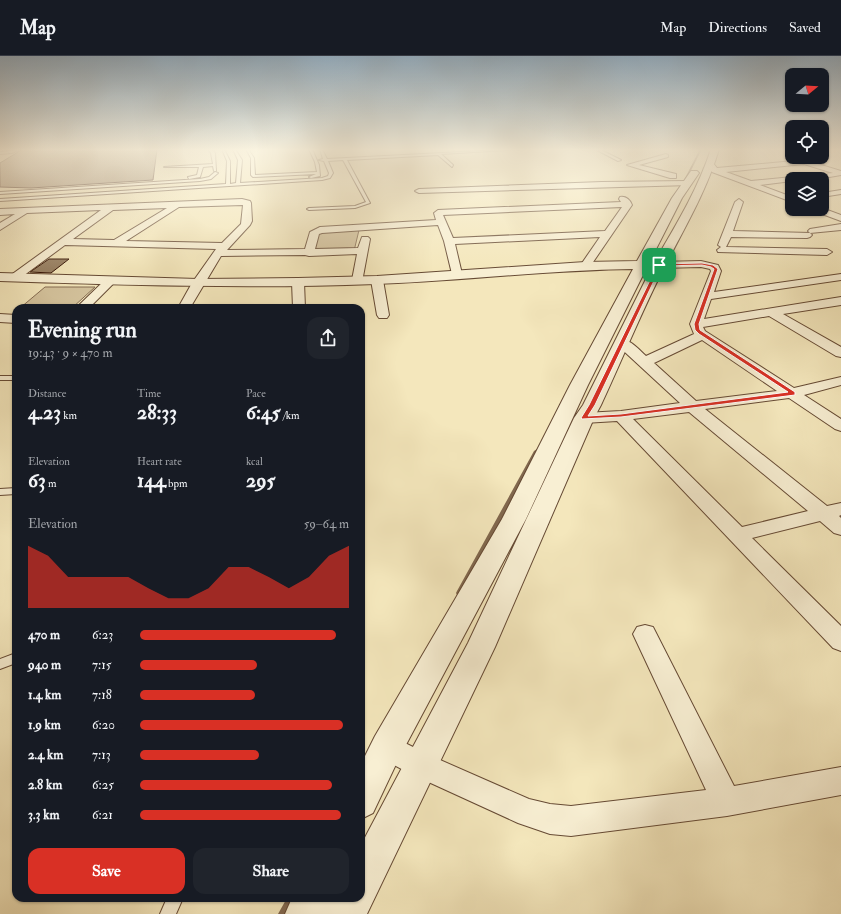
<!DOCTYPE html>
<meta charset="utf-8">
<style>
:root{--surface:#171b24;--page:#20242c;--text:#f1f3f6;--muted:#9ea1a6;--line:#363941;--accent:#d93025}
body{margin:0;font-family:"IM FELL Double Pica",serif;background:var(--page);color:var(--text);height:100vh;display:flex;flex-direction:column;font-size:15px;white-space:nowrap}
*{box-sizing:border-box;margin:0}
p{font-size:13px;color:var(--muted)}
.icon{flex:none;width:22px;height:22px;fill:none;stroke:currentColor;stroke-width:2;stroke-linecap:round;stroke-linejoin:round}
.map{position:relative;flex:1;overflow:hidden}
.side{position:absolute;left:12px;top:248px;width:353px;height:598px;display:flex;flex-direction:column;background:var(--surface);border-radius:12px;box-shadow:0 1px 3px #0004}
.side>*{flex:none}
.needle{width:26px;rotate:72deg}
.controls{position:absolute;left:785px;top:12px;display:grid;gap:8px}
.controls a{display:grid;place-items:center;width:44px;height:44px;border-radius:8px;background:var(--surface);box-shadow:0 1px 3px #0004;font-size:20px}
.pin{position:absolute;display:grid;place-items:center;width:34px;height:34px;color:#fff;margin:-17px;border-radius:8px;box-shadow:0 2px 6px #0006}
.round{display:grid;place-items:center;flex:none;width:42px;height:42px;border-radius:12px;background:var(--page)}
.head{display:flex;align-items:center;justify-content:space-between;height:68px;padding:0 16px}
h1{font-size:22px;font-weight:800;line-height:30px}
.figures{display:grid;grid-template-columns:repeat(3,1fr);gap:6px;height:68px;padding:4px 16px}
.figures div{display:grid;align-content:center}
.figures b{font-size:20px;font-weight:800}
.figures small{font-size:11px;font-weight:400}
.figures p{font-size:11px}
.chart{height:112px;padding:8px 16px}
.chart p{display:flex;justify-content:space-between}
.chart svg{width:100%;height:72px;margin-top:4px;fill:var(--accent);opacity:.7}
.primary-button{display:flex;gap:8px;margin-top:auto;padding:8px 16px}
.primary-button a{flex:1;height:46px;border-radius:12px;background:var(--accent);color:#fff;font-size:16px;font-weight:800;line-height:46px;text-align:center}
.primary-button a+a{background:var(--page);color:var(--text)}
ul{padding:0 16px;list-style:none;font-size:13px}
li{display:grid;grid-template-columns:64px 48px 1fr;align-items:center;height:30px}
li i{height:10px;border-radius:5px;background:var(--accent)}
header{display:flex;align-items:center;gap:24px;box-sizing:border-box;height:56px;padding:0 20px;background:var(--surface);border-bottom:1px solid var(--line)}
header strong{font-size:19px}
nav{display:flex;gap:22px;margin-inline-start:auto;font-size:14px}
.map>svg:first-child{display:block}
.green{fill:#d4c39d;stroke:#856c52}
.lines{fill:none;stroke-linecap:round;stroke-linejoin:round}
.stream{fill:#81684e;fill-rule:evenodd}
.building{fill:#998265;stroke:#361506}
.service-casing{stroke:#664a34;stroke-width:2}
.minor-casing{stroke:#664a34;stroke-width:2}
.tertiary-casing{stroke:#664a34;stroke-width:2}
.service{fill:#f8efd3;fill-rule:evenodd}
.minor{fill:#f8efd3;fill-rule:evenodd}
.tertiary{fill:#f8efd3;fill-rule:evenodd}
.route{fill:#d93025;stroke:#fff;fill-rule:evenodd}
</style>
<header>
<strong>Map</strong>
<nav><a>Map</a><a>Directions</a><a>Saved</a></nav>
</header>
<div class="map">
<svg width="841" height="858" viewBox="0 0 841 858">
<rect width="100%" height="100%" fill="#f4e7bc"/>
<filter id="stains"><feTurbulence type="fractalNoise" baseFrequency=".005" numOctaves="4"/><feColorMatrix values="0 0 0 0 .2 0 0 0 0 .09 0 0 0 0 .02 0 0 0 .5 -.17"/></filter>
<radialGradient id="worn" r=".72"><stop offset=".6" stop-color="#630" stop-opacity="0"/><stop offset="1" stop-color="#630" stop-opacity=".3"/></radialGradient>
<path class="green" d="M359 174 354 195 313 194 320 175Z
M45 231H95L72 252H20Z"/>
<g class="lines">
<path class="stream" d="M700 93H702L685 126H683Z
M537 393 540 395 461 539 459 540 457 539 456 537 457 535 534 395Z
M287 842H297L288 858H278Z"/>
</g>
<path class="building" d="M23 93H157L153 124 31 132 0 131V107Z
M49 203H69L51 217 30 216Z"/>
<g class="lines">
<g class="service-casing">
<path id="service" d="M16 93H20L12 97 0 98V96L10 95Z
M208 93H211L215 97 216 115H214L213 110 203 111 200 121 189 123 188 121 197 119 199 111H164L213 108 211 97Z
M222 93H224L230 105V128L236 127 238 104 233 93H235L242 104 240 127 322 122 328 120 329 117 324 105 319 104 323 103 320 93H322L327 103 521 93 441 98 453 109 452 111 438 99 347 104 370 147 355 152 309 154 307 153 309 152 355 150 366 146 343 104 328 105 333 117 330 122 322 124 0 145V143L226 128 227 105Z
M246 93H248L254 102 255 119 317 116 315 106 309 93H312L319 109 320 120 311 122 309 121 316 118 253 121 251 119V102Z
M595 93H599L621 104 618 105Z
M215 116 218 117 211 123 200 125 0 138V136L200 123 209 121Z
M0 320H16V324H0Z
M16 432V438L0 439V433Z
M16 597V607L0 613V603Z
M167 842H183L176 858H160Z"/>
</g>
<g class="minor-casing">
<path id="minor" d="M666 98 668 99V101L639 109 676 118V122H670L627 109Z
M792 100 841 115V119L818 123H792V125L760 129 792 141V146L712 116 706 109 707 107H713L717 112 794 105 789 102ZM804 108 833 117 751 125 726 116Z
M687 125H690V129L419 137 415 135 419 133 602 126Z
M841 134V138L822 141V137Z
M620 141C626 140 630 144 632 149L589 212H581L580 210 600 181 455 188 462 218 457 221 452 218 444 185 438 169 322 177 319 178 315 193 358 192 362 181H368L370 183 362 226H354L352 224 357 198 309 200 305 199 221 200 190 252H178L192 227 216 193 65 189 19 223H11L10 221 11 219 101 154 27 157 0 174V167L15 158 0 159V153L242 143 250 145 251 147 252 165 250 169 227 194 305 193 310 176 320 171 436 164 434 157 438 154 621 146 619 143ZM243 149 241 168 222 187 126 185 179 151ZM622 151 605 175 453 182 443 159ZM167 152 114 184 73 183 113 154Z
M739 143 743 146 733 175 810 177 808 175 810 173 841 168V174L810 177 812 179 810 181 807 182 731 181 726 191 827 193 832 196 827 199 718 196 717 194 721 191 718 189 735 146Z
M822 152 841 159V165L814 155 813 153Z
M701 205 718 209 721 215 714 236 841 218V224L711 243 704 263 841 241V249L783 258 841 291V301L836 300 769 260 703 271 705 275 794 332 841 321V329L804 339 841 363V375L835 373 789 342 705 353 827 450 841 447V459L839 460 841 462V479L834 477 820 465 752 482 841 570V595L833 592 617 365 584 367 578 365 576 362 578 359 584 357 621 355 680 347 615 287 617 284C629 281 638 293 646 300L694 278 690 268 711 215 710 213 701 211 659 212 654 209 659 206ZM702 284 777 335 696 345 654 307ZM689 356 808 455 742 471 633 363Z
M111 221 115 222 117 224 89 252H76L107 222Z
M377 221 383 224 389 259 387 262H379L377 259 371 224Z
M298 223 304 226 305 252H293L292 226Z
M0 258 16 259V267L0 266Z
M645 569 653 571 734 730 841 711V739L727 760 571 780 550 778 518 767 411 718 377 700 374 691 377 682 387 678 431 700 529 743 550 748 571 750 706 734 633 578 637 571Z"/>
</g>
<g class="tertiary-casing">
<path id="tertiary" d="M711 93H719C707 134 685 171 666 208 642 254 623 302 601 349L594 362 495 591 367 858H326L333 842H361V789L468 587 574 362 583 349 651 213H646L588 329 526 463 399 702 373 757 361 763V708L375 680 502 463 570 329 633 213C547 214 462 225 376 228 250 233 125 229 0 225V217L198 223 298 222 377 220 585 206 637 205 672 142 691 115H697L699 117 682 142 650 205H655C676 169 698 133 711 93Z
M292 842H333L326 858H285Z"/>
</g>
<use href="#service" class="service"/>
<use href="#minor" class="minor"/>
<use href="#tertiary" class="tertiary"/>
</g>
<linearGradient id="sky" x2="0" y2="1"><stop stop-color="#93acbe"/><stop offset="0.44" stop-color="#faf4e1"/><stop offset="1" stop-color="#faf4e1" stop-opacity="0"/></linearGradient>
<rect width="841" height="213" fill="url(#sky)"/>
<path class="route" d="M702 207 713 209 718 213 699 268 700 274 795 336V339L621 361 582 363 581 362 589 349 658 208ZM702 209 711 211 714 213 694 268 695 274 699 278 788 336 621 358 588 360 595 349 661 210Z"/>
<rect width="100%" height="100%" filter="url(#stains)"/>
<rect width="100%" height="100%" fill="url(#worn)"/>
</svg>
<div class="controls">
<a><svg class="needle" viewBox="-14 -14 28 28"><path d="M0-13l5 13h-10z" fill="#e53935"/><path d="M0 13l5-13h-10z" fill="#9ea1a6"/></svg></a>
<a><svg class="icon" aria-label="locate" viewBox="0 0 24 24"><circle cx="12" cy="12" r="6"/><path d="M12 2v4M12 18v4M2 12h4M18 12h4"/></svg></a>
<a><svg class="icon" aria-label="layers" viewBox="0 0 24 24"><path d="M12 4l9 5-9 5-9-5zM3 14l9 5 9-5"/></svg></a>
</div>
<div class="pin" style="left:659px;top:209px;background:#1e9e55"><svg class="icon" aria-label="arrive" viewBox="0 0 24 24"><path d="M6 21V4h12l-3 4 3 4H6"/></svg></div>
<section class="side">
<div class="head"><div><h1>Evening run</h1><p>19:43 · 9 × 470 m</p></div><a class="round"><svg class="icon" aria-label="share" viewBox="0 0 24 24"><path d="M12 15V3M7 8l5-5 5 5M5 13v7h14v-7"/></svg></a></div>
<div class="figures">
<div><p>Distance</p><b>4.23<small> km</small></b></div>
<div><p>Time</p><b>28:33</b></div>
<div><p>Pace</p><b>6:45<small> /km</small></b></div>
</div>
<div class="figures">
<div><p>Elevation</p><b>63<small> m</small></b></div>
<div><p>Heart rate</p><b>144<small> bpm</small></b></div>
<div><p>kcal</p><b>295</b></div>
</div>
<div class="chart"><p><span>Elevation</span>59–64 m</p>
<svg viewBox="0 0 160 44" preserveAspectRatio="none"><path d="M0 44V6L10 12L20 25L30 25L40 25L50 25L60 32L70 38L80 38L90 32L100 19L110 19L120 25L130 32L140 25L150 12L160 6V44z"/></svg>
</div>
<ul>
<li><b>470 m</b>6:23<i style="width:94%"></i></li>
<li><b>940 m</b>7:15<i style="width:56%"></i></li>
<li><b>1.4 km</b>7:18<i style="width:55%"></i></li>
<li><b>1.9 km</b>6:20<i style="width:97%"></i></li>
<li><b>2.4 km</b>7:13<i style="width:57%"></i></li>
<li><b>2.8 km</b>6:25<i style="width:92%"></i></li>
<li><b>3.3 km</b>6:21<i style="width:96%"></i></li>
</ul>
<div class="primary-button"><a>Save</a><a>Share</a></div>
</section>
</div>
